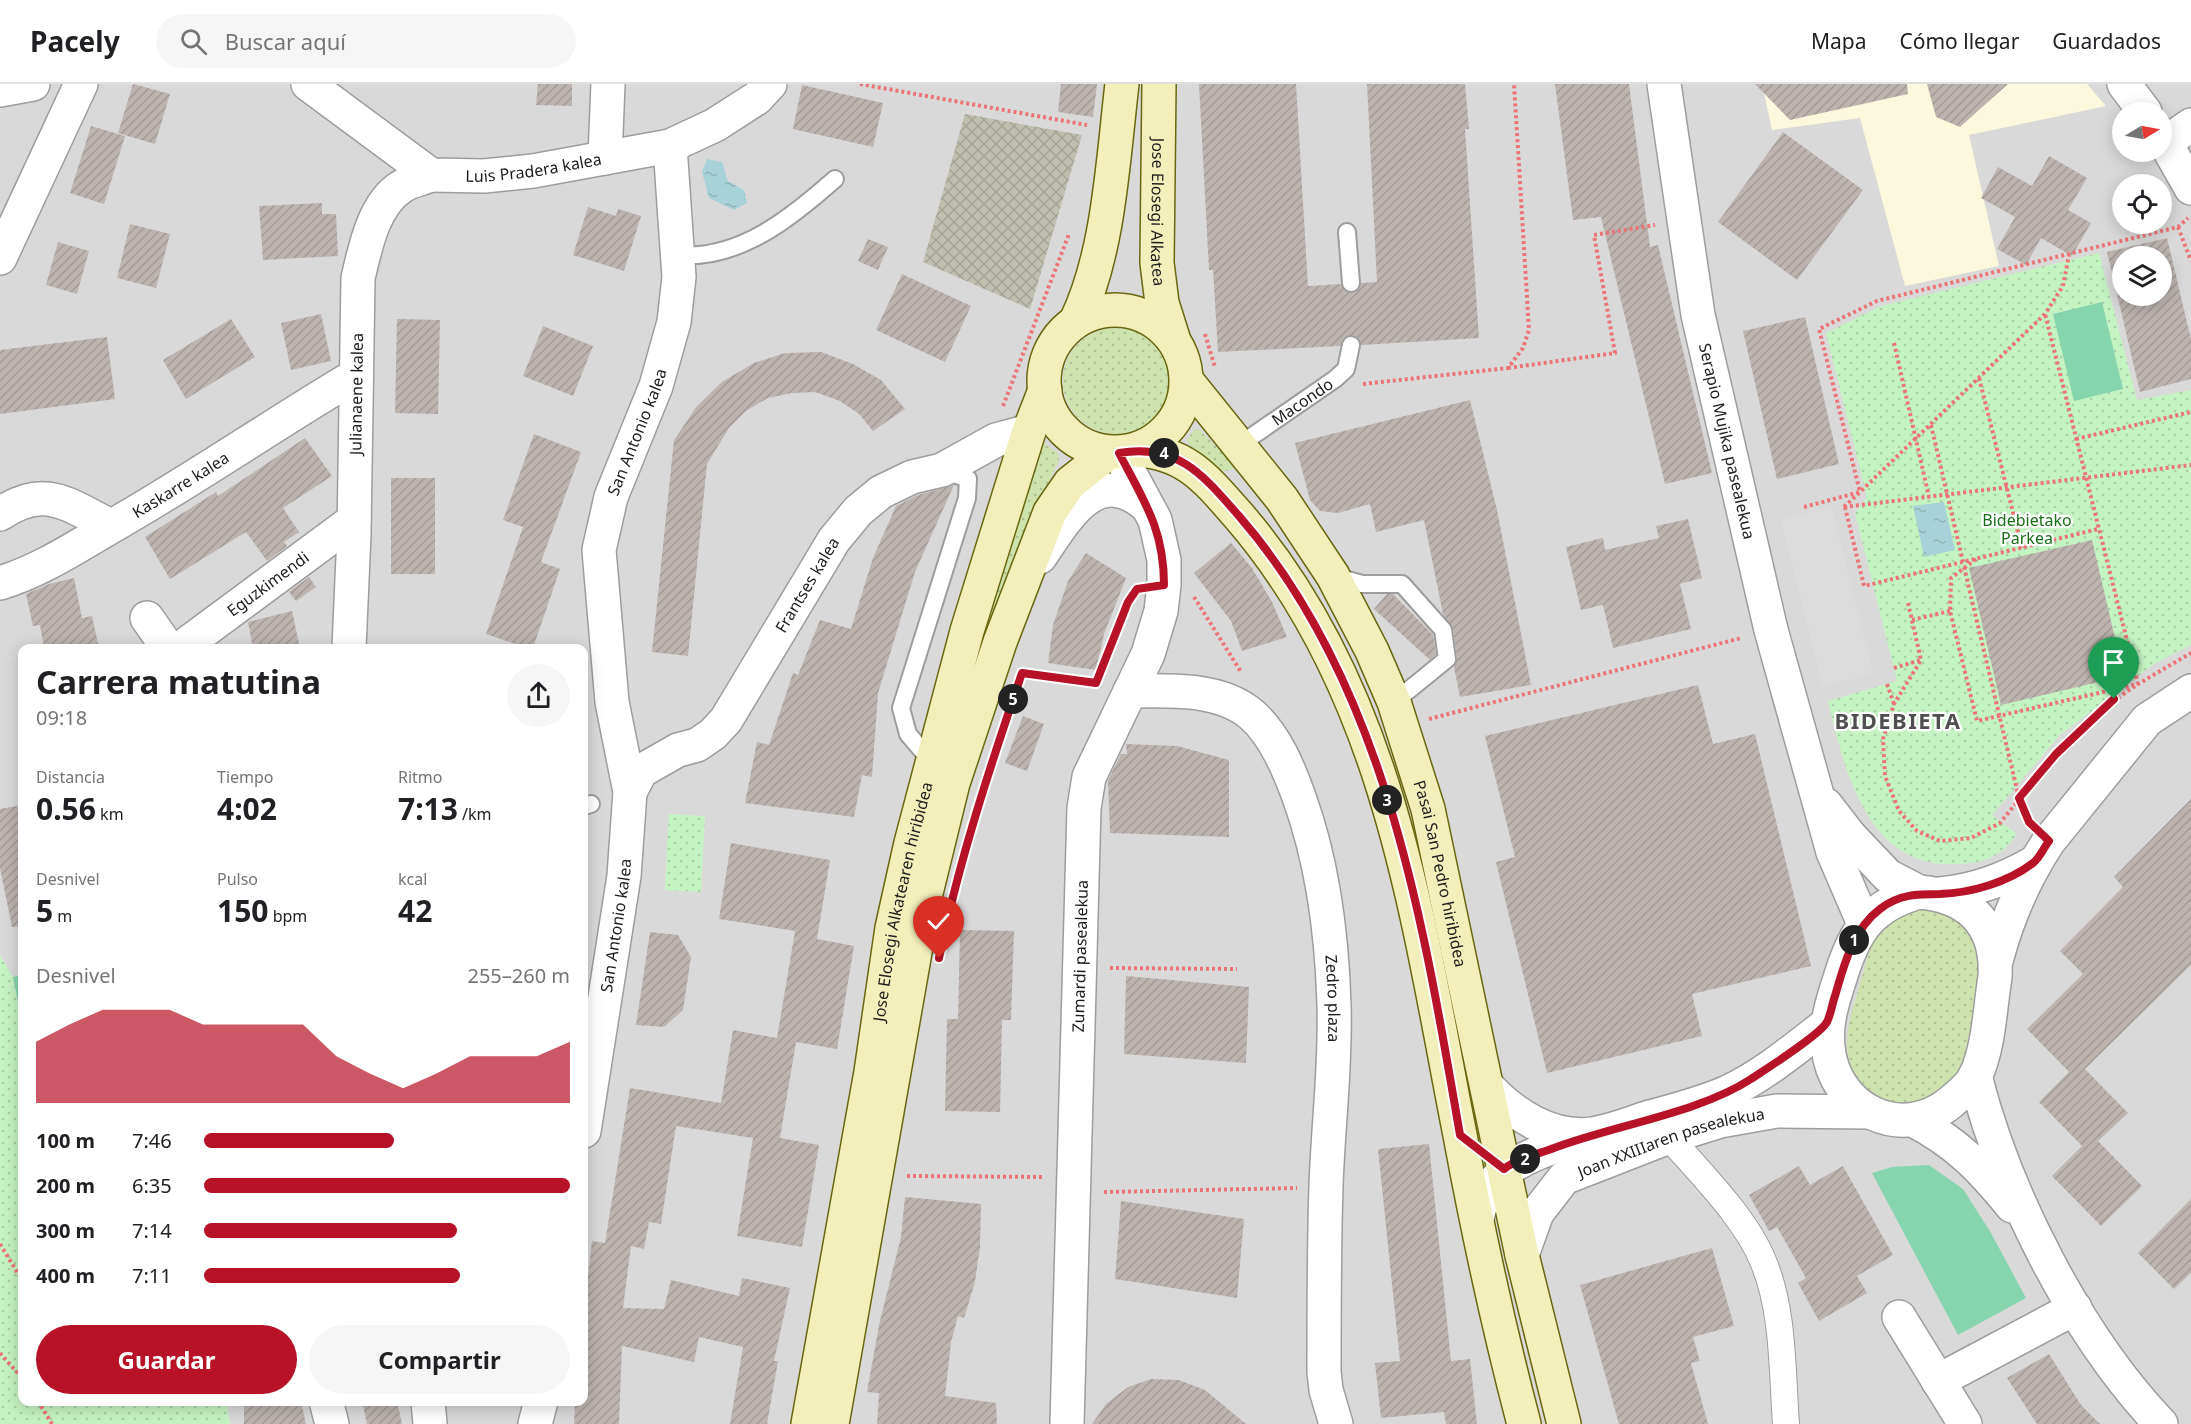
<!DOCTYPE html>
<html lang="es">
<meta charset="utf-8">
<style>
:root{--surface:#fff;--page:#f6f6f6;--text:#202124;--muted:#757577;--line:#e0e0e0;--accent:#b71226}
body{margin:0;font-family:"Noto Sans",sans-serif;background:var(--page);color:var(--text);height:100vh;display:flex;flex-direction:column;font-size:22px;white-space:nowrap}
*{box-sizing:border-box;margin:0}
p{font-size:20px;color:var(--muted)}
.icon{flex:none;width:33px;height:33px;fill:none;stroke:currentColor;stroke-width:2;stroke-linecap:round;stroke-linejoin:round}
.map{position:relative;flex:1;overflow:hidden}
.details{position:absolute;left:18px;top:560px;width:570px;height:762px;display:flex;flex-direction:column;background:var(--surface);border-radius:12px;box-shadow:0 3px 15px #0003}
.details>*{flex:none}
.needle{width:39px;rotate:80deg}
.tools{position:absolute;left:2112px;top:18px;display:grid;gap:12px}
.tools a{display:grid;place-items:center;width:60px;height:60px;border-radius:50%;background:var(--surface);box-shadow:0 3px 15px #0003;font-size:30px}
.pin{position:absolute;display:grid;place-items:center;width:51px;height:51px;color:#fff;margin:-62px -26px;border-radius:50% 50% 50% 0;rotate:-45deg;box-shadow:0 0 6px #0007}
.pin .icon{rotate:45deg}
.km{position:absolute;width:30px;height:30px;margin:-15px;border-radius:50%;background:#222;color:#fff;font-size:16px;line-height:30px;text-align:center}
.round{display:grid;place-items:center;flex:none;width:63px;height:63px;border-radius:32px;background:var(--page)}
.overview{display:flex;align-items:center;justify-content:space-between;height:102px;padding:0 18px}
h1{font-size:33px;font-weight:700;line-height:45px}
.metrics{display:grid;grid-template-columns:repeat(3,1fr);gap:9px;height:102px;padding:6px 18px}
.metrics div{display:grid;align-content:center}
.metrics b{font-size:30px;font-weight:700}
.metrics small{font-size:16px;font-weight:400}
.metrics p{font-size:16px}
.chart{height:168px;padding:12px 18px}
.chart p{display:flex;justify-content:space-between}
.chart svg{width:100%;height:108px;margin-top:6px;fill:var(--accent);opacity:.7}
.cta{display:flex;gap:12px;margin-top:auto;padding:12px 18px}
.cta a{flex:1;height:69px;border-radius:36px;background:var(--accent);color:#fff;font-size:24px;font-weight:700;line-height:69px;text-align:center}
.cta a+a{background:var(--page);color:var(--text)}
ul{padding:0 18px;list-style:none;font-size:20px}
li{display:grid;grid-template-columns:96px 72px 1fr;align-items:center;height:45px}
li i{height:15px;border-radius:8px;background:var(--accent)}
header{display:flex;align-items:center;gap:36px;box-sizing:border-box;height:84px;padding:0 30px;background:var(--surface);border-bottom:2px solid var(--line)}
header strong{font-size:28px}
nav{display:flex;gap:33px;margin-inline-start:auto;font-size:21px}
.search{width:420px;height:54px;background:var(--page);display:flex;align-items:center;gap:15px;box-sizing:border-box;padding:0 21px;border-radius:33px;color:var(--muted);font-size:22px}
.map>svg:first-child{display:block}
.residential{fill:#dad9d9;fill-rule:evenodd}
.education{fill:#fcf8dd}
.construction{fill:url(#construction-cross-hatch)}
.grass{fill:url(#grass-dots)}
.park{fill:url(#park-dots)}
.pitch{fill:#87d5ae}
.parking{fill:#dcdcdc}
.water{fill:url(#water-ripples)}
.building{fill:url(#building-hatch);fill-rule:evenodd}
.lines{fill:none;stroke-linecap:round;stroke-linejoin:round}
.service-casing{stroke:#9d9d9d;stroke-width:20}
.pedestrian-casing{stroke:#9d9d9d;stroke-width:28}
.minor-casing{stroke:#9d9d9d;stroke-width:36}
.secondary-casing{stroke:#68670e;stroke-width:36}
.path{stroke:#ed7476;stroke-width:4;stroke-dasharray:3 3;stroke-linecap:butt}
.service{stroke:#fff;stroke-width:16}
.pedestrian{stroke:#fff;stroke-width:26}
.minor{stroke:#fff;stroke-width:33}
.secondary{stroke:#f3efbb;stroke-width:33}
.route-casing{stroke:#fff;stroke-width:12}
.route{stroke:#b71226;stroke-width:8}
.labels{text-anchor:middle;stroke-width:4.5;stroke-linejoin:round;paint-order:stroke}
.street-label{font-size:16px;fill:#1c1c1c;stroke:#fff}
.park-label{font-size:16px;fill:#187015;stroke:#fff}
.district-label{font-size:22px;font-weight:bold;letter-spacing:1.5px;fill:#4f4f4f;stroke:#fff}
</style>
<header>
<strong>Pacely</strong>
<div class="search"><svg class="icon" aria-label="search" viewBox="0 0 24 24"><circle cx="10" cy="10" r="6"/><path d="M15 15l6 6"/></svg>Buscar aquí</div>
<nav><a>Mapa</a><a>Cómo llegar</a><a>Guardados</a></nav>
</header>
<div class="map">
<svg width="2191" height="1340" viewBox="0 0 2191 1340">
<defs>
<pattern id="construction-cross-hatch" width="8" height="8" patternUnits="userSpaceOnUse" patternTransform="scale(1.5)"><rect width="8" height="8" fill="#c0beaf"/><path d="M0 0l8 8M0 8l8-8" fill="none" stroke="#a4a396"/></pattern>
<pattern id="grass-dots" width="8" height="8" patternUnits="userSpaceOnUse" patternTransform="scale(1.5)"><rect width="8" height="8" fill="#cee3ad"/><path d="M2 2h.1M6 6h.1" fill="none" stroke="#b0c294" stroke-width="1.8" stroke-linecap="round"/></pattern>
<pattern id="park-dots" width="8" height="8" patternUnits="userSpaceOnUse" patternTransform="scale(1.5)"><rect width="8" height="8" fill="#c5f4c3"/><path d="M2 2h.1M6 6h.1" fill="none" stroke="#a9d1a7" stroke-width="1.8" stroke-linecap="round"/></pattern>
<pattern id="water-ripples" width="26" height="14" patternUnits="userSpaceOnUse" patternTransform="scale(1.5)"><rect width="26" height="14" fill="#a7d2d7"/><path d="M2 4q2-2 4 0t4 0M15 11q2-2 4 0t4 0" fill="none" stroke="#8fb4b8"/></pattern>
<pattern id="building-hatch" width="6" height="6" patternUnits="userSpaceOnUse" patternTransform="scale(1.5)"><rect width="6" height="6" fill="#bdb4b0"/><path d="M-1 1l2-2M0 6l6-6M5 7l2-2" fill="none" stroke="#a29a97"/></pattern>
</defs>
<rect width="100%" height="100%" fill="#ede8e3"/>
<path class="residential" d="M0 0H2191V1340H230L226 1317H584V564H22V938L13 893 0 871ZM2122 28H2162V68H2122ZM2122 100H2162V140H2122ZM2122 172H2162V212H2122Z"/>
<path class="education" d="M1762 0H2087L2106 22 1969 51 1999 182 1905 202 1860 34 1772 46Z"/>
<path class="construction" d="M965 30 1082 51 1030 225 923 178Z"/>
<path class="grass" d="M1063 297a53 53 0 1 1 106 0a53 53 0 1 1-106 0Z
M1194 345 1200 346 1237 384 1221 388 1190 362 1187 356Z
M1043 358 1058 369 1059 376 1031 436 994 536 987 533 1040 361Z
M1933 821 1974 847C1976 861 1982 878 1981 892 1979 921 1968 984 1948 1004 1943 1009 1934 1011 1927 1014 1889 1031 1845 1000 1847 957 1848 933 1858 909 1864 886 1876 842 1886 827 1933 821Z"/>
<path class="park" d="M2099 169 2137 316 2191 306V561L2154 580 2060 651 1992 731 2017 750C2002 772 1986 779 1959 780 1867 786 1845 687 1828 617L1897 597 1855 429 1867 413 1826 249 1881 222Z
M669 730 705 732 701 808 665 806Z
M0 871 13 893 22 938V1317H226L230 1340H0Z"/>
<path class="pitch" d="M2102 218 2123 305 2074 317 2053 230Z
M22 891V938L13 893Z
M1929 1081 1963 1105 1991 1149 2026 1214 1958 1251 1872 1089 1892 1083Z"/>
<path class="parking" d="M1831 423 1873 590 1823 602 1781 435Z"/>
<path class="water" d="M707 75 722 78 728 97 744 106 747 119 734 126 709 114 702 88Z
M1944 418 1955 466 1924 473 1913 422Z"/>
<path class="building" d="M133 0 170 10 155 60 118 49Z
M538 0H572V22L536 21Z
M1061 0H1097L1093 33 1058 28Z
M1199 0H1296L1308 202 1341 200 1343 205 1351 209 1357 207 1361 199 1377 198 1367 0H1465L1469 45H1465L1479 254 1361 261 1358 254 1353 251 1344 254 1340 262 1218 268 1213 186H1209Z
M1555 0H1629L1650 163 1658 161 1712 389 1665 400 1601 133 1573 136Z
M1755 0H1907L1908 10 1790 36Z
M1927 0H2008L1960 43 1936 33Z
M802 1 883 19 873 63 793 45Z
M91 42 125 52 104 120 70 109Z
M1783 48 1863 106 1797 196 1718 138Z
M2049 72 2087 94 2068 126 2091 139 2072 172 2041 154 2026 181 1997 165 2015 133 1981 114 1998 83 2032 102Z
M322 119V130H336L338 172 263 176 259 122Z
M588 123 616 132 618 125 641 132 624 187 573 171Z
M130 140 170 150 156 204 117 194Z
M2167 154 2191 255V295L2140 308 2107 168ZM2122 172H2162V212H2122Z
M868 155 888 163 878 186 858 177Z
M58 158 89 167 77 210 46 201Z
M902 190 971 222 945 278 876 246Z
M321 230 331 277 291 286 281 239Z
M1805 233 1839 380 1777 395 1743 247Z
M231 235 255 273 186 315 163 276Z
M397 235 440 236 438 330 395 329Z
M543 242 593 262 573 312 523 292Z
M107 253 115 315 0 330V266Z
M821 268 853 280 881 296 905 325 873 347 859 330 840 317 815 308 792 309 768 314 746 327 729 344 707 380 688 572 652 568 674 356 697 322 722 298 754 279 785 269Z
M1470 316 1497 426 1531 601 1460 613 1454 583 1457 574 1453 545 1443 530 1424 436 1376 448 1370 420 1338 429 1320 427 1310 416 1295 359Z
M534 350 581 368 541 478 560 485 533 564H527L486 550 523 443 503 436Z
M305 354 332 392 283 424 299 448 284 458 287 462 267 477 246 448 170 495 145 453 216 408 218 412Z
M391 394H435V490H391Z
M954 401 915 488 878 609 872 693 862 691 854 733 745 719 757 658 769 661 793 589 798 591 820 536 851 545 873 474 896 422 918 411Z
M1688 435 1702 494 1680 500 1691 545 1613 564 1603 521 1581 526 1566 463 1603 454 1605 466 1659 454 1656 442Z
M2092 456 2124 592 2001 621 1969 484Z
M1231 459 1252 484 1272 518 1287 553 1242 567 1231 537 1194 489Z
M1086 469 1126 494 1104 550 1096 586 1048 579 1053 541 1068 497Z
M309 493 316 503 296 517 289 508Z
M74 494 82 534 92 532 99 564H44L40 541 33 542 26 510 49 500Z
M1387 510H1393L1433 551 1436 570 1430 576 1374 525Z
M292 527 300 564H253L248 538Z
M1698 601 1713 660 1755 650 1811 882 1692 910 1702 952 1547 989 1496 778 1515 773 1485 652Z
M1023 632 1044 640 1027 687 1005 679Z
M1126 660 1177 662 1229 676V753L1110 749 1108 696 1121 670H1127Z
M2191 715V881L2085 985 2128 1029 2098 1057 2142 1102 2101 1142 2052 1092 2082 1062 2039 1018 2069 988 2027 945 2083 890 2060 867 2123 803 2114 793Z
M22 721V842L12 843 0 784V725Z
M731 759 830 776 817 855 854 862 837 965 796 958 780 1054 819 1061 802 1163 737 1152 753 1054 676 1042 661 1140 649 1138 644 1165 631 1162 623 1224 664 1225 671 1196 739 1212 742 1194 790 1204 774 1277H778L767 1340H730L743 1263 699 1253 694 1278 622 1262 619 1340H574L575 1317H584V1225L592 1157 605 1159 630 1004 721 1019 733 946 777 954 795 847 719 835Z
M960 846 1014 847 1011 936H1002L1000 1028 945 1027 947 935H958Z
M650 848 678 851 691 873 683 926 664 943 636 941Z
M1126 892 1249 903 1246 979 1124 970Z
M1429 1060 1451 1277 1470 1275 1477 1340H1446L1444 1328 1381 1334 1375 1279 1400 1277 1378 1065Z
M1799 1082 1810 1101 1843 1082 1893 1171 1857 1192 1867 1209 1819 1237 1798 1199 1806 1194 1777 1143 1769 1147 1749 1111Z
M905 1113 981 1120 980 1163 975 1198 964 1234 958 1232 951 1258 945 1312 996 1319 997 1340H877L879 1309 867 1308 879 1241 901 1153Z
M2191 1115V1189L2174 1205 2138 1169Z
M1121 1117 1244 1135 1237 1214 1115 1195Z
M1712 1164 1734 1242 1693 1253 1700 1277 1691 1279 1708 1340H1619L1580 1201Z
M2049 1270 2081 1321 2100 1340H2037L2007 1294Z
M1151 1295 1179 1296 1205 1306 1246 1340H1092L1106 1320 1128 1303Z
M244 1317H301L306 1340H244Z
M362 1317H397L402 1340H367Z"/>
<g class="lines">
<g class="service-casing">
<g id="service">
<path d="M1347 148 1351 199"/>
<path d="M678 171C740 176 792 133 835 95"/>
<path id="s1" d="M1238 362 1335 295 1346 285 1351 261"/>
<path d="M1333 492 1362 500H1402L1443 546 1447 575 1394 618"/>
<path d="M931 677 908 650 901 624 967 414 968 395 943 386"/>
<path d="M584 722 591 720"/>
</g>
</g>
<g class="pedestrian-casing">
<path id="pedestrian" d="M1669 1053C1700 1089 1745 1133 1763 1177 1784 1226 1782 1287 1786 1340"/>
</g>
<g class="minor-casing">
<g id="minor">
<path id="s2" d="M308 0 431 91 484 92 533 87 670 62 715 41 757 14 770 0"/>
<path id="s3" d="M1664 0 1698 231 1771 546 1833 768 1864 840"/>
<path d="M2124 0 2145 28"/>
<path d="M0 6 33 0"/>
<path d="M2162 53 2191 104"/>
<path d="M2165 59 2191 41"/>
<path d="M605 74 608 0"/>
<path d="M0 174 81 0"/>
<path d="M0 430C45 399 68 421 111 442"/>
<path d="M1040 473C1066 435 1096 378 1147 422"/>
<path id="s4" d="M0 499C42 486 76 463 114 441 196 394 274 340 355 292"/>
<path d="M147 534 168 564"/>
<path id="s5" d="M181 564 354 436"/>
<path id="s6" d="M349 564 354 450 358 194C365 165 373 121 401 103 409 97 422 95 431 91"/>
<path id="s7" d="M1130 607C1169 606 1221 604 1252 631 1275 651 1289 685 1299 713 1323 779 1332 851 1334 921 1336 981 1328 1042 1326 1102 1324 1164 1324 1226 1324 1288L1326 1306 1336 1340"/>
<path id="s8" d="M630 708 641 687 678 666 697 661 713 650 726 636 834 456 858 427 881 408 912 393 942 386 996 356 1029 347"/>
<path d="M1826 721 1850 752 1888 792 1919 808"/>
<path d="M1919 808C1970 812 1998 841 1995 893 1990 924 1989 962 1976 991 1971 1002 1960 1010 1951 1018 1902 1059 1834 1026 1828 963 1825 937 1834 913 1842 888 1856 844 1873 821 1919 808Z"/>
<path d="M1940 810C1976 806 2004 796 2035 778"/>
<path d="M1996 877C2007 835 2025 793 2049 757L2147 636 2191 607"/>
<path d="M1975 992C2005 1110 2077 1252 2161 1340"/>
<path d="M1487 1002C1514 1031 1551 1055 1592 1050 1611 1047 1631 1039 1650 1033 1676 1026 1703 1019 1728 1008 1764 991 1796 964 1827 940"/>
<path d="M1913 1036C1957 1059 1981 1084 2012 1122"/>
<path id="s9" d="M584 1047 624 792 630 708 612 618 599 466 611 413 656 302 674 238 679 193 670 62"/>
<path d="M1477 1135C1487 1079 1539 1069 1585 1052"/>
<path id="s10" d="M1522 1171 1537 1129 1564 1094 1669 1053 1720 1037 1777 1027 1868 1028"/>
<path d="M1899 1233 1965 1340"/>
<path d="M1938 1297 2075 1224"/>
<path d="M326 1317 332 1340"/>
<path d="M428 1317 430 1340"/>
<path d="M535 1340 541 1317"/>
<path id="s11" d="M1067 1340 1084 724 1089 693 1148 570 1161 527 1164 501V476L1155 436 1119 369"/>
</g>
</g>
<g class="secondary-casing">
<g id="secondary">
<path id="s12" d="M1159 0 1157 179 1162 219 1173 254"/>
<circle cx="1115" cy="297" r="71"/>
<path d="M1076 237C1109 169 1113 75 1122 0"/>
<path id="s13" d="M1187 297 1282 415 1333 492 1372 567 1394 618 1428 725 1522 1171 1564 1340"/>
<path d="M1136 366C1186 368 1207 396 1238 431 1389 605 1417 833 1460 1051 1478 1148 1499 1245 1524 1340"/>
<path id="s14" d="M808 1340 871 988 892 844 911 759 967 547 1029 347 1045 306"/>
<path d="M832 1340 924 817 953 699 1000 558 1050 428 1070 399 1108 369"/>
</g>
</g>
<path class="path" d="M860 0 1087 41
M2178 143 2191 177
M1205 250 1215 283
M1894 259 1929 413
M1508 284 1615 269 1594 151 1655 141
M1979 294 2022 464
M1363 300 1508 284 1523 264 1529 246 1514 0
M1003 322 1069 150
M1931 341 1963 478
M2076 355 2191 328
M1804 423 1860 408 2045 230 2063 202 2069 171
M1844 423 1860 408 1819 245 1877 217 2178 143 2188 134
M1844 423 2191 381
M1845 423 1864 502 2098 445
M1976 475 1951 494 1950 527 1977 637 2138 600 2191 569
M1964 483 2019 714 2028 735
M1194 513 1241 588
M1908 519 1921 576 1894 620 1883 655 1885 692 1899 727 1917 747 1940 757 1971 754 2000 739 2056 670 2092 632 2138 600 2045 230
M1912 536 1950 527
M1894 584 1921 576
M1022 589 1096 599 1130 515
M1887 600 1894 620
M1429 635 1741 554
M1110 884 1237 885
M907 1092 1044 1093
M1104 1108 1297 1104
M0 1160 22 1196
M0 1269 22 1294
M38 1317 52 1340"/>
<use href="#service" class="service"/>
<use href="#pedestrian" class="pedestrian"/>
<use href="#minor" class="minor"/>
<use href="#secondary" class="secondary"/>
</g>
<g class="lines">
<g class="route-casing">
<path id="route" d="M939 874C959 776 990 683 1022 589L1096 599 1128 518 1137 505 1164 501C1164 445 1144 417 1119 369 1178 359 1203 391 1239 432 1386 601 1423 837 1460 1051L1504 1085C1518 1074 1538 1070 1554 1064 1615 1041 1699 1029 1751 995 1766 985 1820 951 1827 938 1831 930 1832 920 1835 912 1844 881 1853 845 1880 825 1899 810 1918 810 1940 810 1971 809 2009 798 2033 779 2040 774 2044 763 2049 757L2029 738 2019 714 2056 670 2114 615"/>
</g>
<use href="#route" class="route"/>
</g>
<g class="labels">
<g class="street-label">
<text dy="6" stroke="none"><textPath href="#s2" startOffset="256">Luis Pradera kalea</textPath></text>
<text dy="6" stroke="none"><textPath href="#s12" startOffset="128">Jose Elosegi Alkatea</textPath></text>
<text dy="6" stroke="none"><textPath href="#s6" startOffset="254">Julianaene kalea</textPath></text>
<text dy="6" stroke="none"><textPath href="#s1" startOffset="78">Macondo</textPath></text>
<text dy="6" stroke="none"><textPath href="#s9" startOffset="711">San Antonio kalea</textPath></text>
<text dy="6" stroke="none"><textPath href="#s3" startOffset="363">Serapio Mujika pasealekua</textPath></text>
<text dy="6" stroke="none"><textPath href="#s4" startOffset="206">Kaskarre kalea</textPath></text>
<text dy="6" stroke="none"><textPath href="#s5" startOffset="108">Eguzkimendi</textPath></text>
<text dy="6" stroke="none"><textPath href="#s8" startOffset="282">Frantses kalea</textPath></text>
<text dy="6" stroke="none"><textPath href="#s13" startOffset="562">Pasai San Pedro hiribidea</textPath></text>
<text dy="6" stroke="none"><textPath href="#s14" startOffset="531">Jose Elosegi Alkatearen hiribidea</textPath></text>
<text dy="6" stroke="none"><textPath href="#s9" startOffset="208">San Antonio kalea</textPath></text>
<text dy="6" stroke="none"><textPath href="#s11" startOffset="468">Zumardi pasealekua</textPath></text>
<text dy="6" stroke="none"><textPath href="#s7" startOffset="428">Zedro plaza</textPath></text>
<text dy="6" stroke="none"><textPath href="#s10" startOffset="202">Joan XXIIIaren pasealekua</textPath></text>
</g>
<g class="park-label">
<text x="2027" y="442">Bidebietako<tspan x="2027" dy="18">Parkea</tspan></text>
</g>
<g class="district-label">
<text x="1898" y="645">BIDEBIETA</text>
</g>
</g>
</svg>
<div class="tools">
<a><svg class="needle" viewBox="-14 -14 28 28"><path d="M0-13l5 13h-10z" fill="#e53935"/><path d="M0 13l5-13h-10z" fill="#757577"/></svg></a>
<a><svg class="icon" aria-label="locate" viewBox="0 0 24 24"><circle cx="12" cy="12" r="6"/><path d="M12 2v4M12 18v4M2 12h4M18 12h4"/></svg></a>
<a><svg class="icon" aria-label="layers" viewBox="0 0 24 24"><path d="M12 4l9 5-9 5-9-5zM3 14l9 5 9-5"/></svg></a>
</div>
<div class="pin" style="left:2114px;top:615px;background:#1e9e55"><svg class="icon" aria-label="arrive" viewBox="0 0 24 24"><path d="M6 21V4h12l-3 4 3 4H6"/></svg></div>
<div class="pin" style="left:939px;top:874px;background:#d93025"><svg class="icon" aria-label="check" viewBox="0 0 24 24"><path d="M5 12l5 5 9-10"/></svg></div>
<b class="km" style="left:1854px;top:856px">1</b>
<b class="km" style="left:1525px;top:1075px">2</b>
<b class="km" style="left:1387px;top:716px">3</b>
<b class="km" style="left:1164px;top:369px">4</b>
<b class="km" style="left:1013px;top:615px">5</b>
<section class="details">
<div class="overview"><div><h1>Carrera matutina</h1><p>09:18</p></div><a class="round"><svg class="icon" aria-label="share" viewBox="0 0 24 24"><path d="M12 15V3M7 8l5-5 5 5M5 13v7h14v-7"/></svg></a></div>
<div class="metrics">
<div><p>Distancia</p><b>0.56<small> km</small></b></div>
<div><p>Tiempo</p><b>4:02</b></div>
<div><p>Ritmo</p><b>7:13<small> /km</small></b></div>
</div>
<div class="metrics">
<div><p>Desnivel</p><b>5<small> m</small></b></div>
<div><p>Pulso</p><b>150<small> bpm</small></b></div>
<div><p>kcal</p><b>42</b></div>
</div>
<div class="chart"><p><span>Desnivel</span>255–260 m</p>
<svg viewBox="0 0 160 44" preserveAspectRatio="none"><path d="M0 44V19L10 12L20 6L30 6L40 6L50 12L60 12L70 12L80 12L90 25L100 32L110 38L120 32L130 25L140 25L150 25L160 19V44z"/></svg>
</div>
<ul>
<li><b>100 m</b>7:46<i style="width:52%"></i></li>
<li><b>200 m</b>6:35<i style="width:100%"></i></li>
<li><b>300 m</b>7:14<i style="width:69%"></i></li>
<li><b>400 m</b>7:11<i style="width:70%"></i></li>
</ul>
<div class="cta"><a>Guardar</a><a>Compartir</a></div>
</section>
</div>
